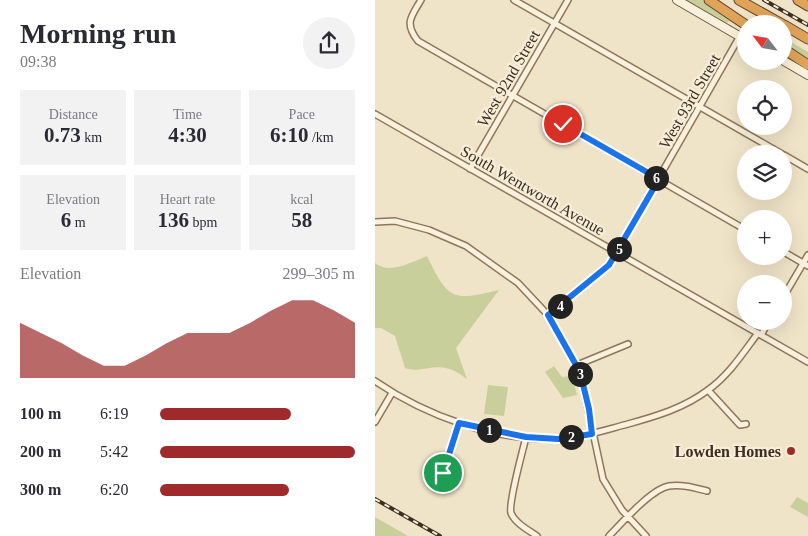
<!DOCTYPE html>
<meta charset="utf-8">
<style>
:root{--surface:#fff;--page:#f2f2f3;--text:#2b2b33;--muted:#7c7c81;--accent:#9e2a2b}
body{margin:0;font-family:Georgia,serif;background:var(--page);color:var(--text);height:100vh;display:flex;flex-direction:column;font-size:19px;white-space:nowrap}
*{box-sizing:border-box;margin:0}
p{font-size:16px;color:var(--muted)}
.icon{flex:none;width:28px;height:28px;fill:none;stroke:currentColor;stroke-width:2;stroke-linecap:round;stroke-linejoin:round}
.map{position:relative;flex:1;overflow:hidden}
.side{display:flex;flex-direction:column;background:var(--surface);width:375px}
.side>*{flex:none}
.needle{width:32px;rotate:301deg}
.tools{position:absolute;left:362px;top:15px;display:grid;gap:10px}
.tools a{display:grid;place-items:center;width:55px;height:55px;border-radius:50%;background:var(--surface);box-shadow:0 5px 20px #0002;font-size:25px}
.pin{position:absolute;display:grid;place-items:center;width:42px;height:42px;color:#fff;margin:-21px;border:2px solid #fff;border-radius:50%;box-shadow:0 1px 5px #0007}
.km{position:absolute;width:25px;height:25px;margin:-12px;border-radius:50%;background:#222;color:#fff;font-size:14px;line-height:25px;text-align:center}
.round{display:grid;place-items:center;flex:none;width:52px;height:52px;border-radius:26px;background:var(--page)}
.head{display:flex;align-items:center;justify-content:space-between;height:85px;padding:0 20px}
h1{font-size:28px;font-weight:700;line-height:38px}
.stats{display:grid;grid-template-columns:repeat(3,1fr);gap:8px;height:85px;padding:5px 20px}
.stats div{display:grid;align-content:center;border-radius:0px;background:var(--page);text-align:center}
.stats b{font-size:21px;font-weight:700}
.stats small{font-size:14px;font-weight:400}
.stats p{font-size:14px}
.chart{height:140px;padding:10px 20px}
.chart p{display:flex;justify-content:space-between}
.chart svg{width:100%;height:90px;margin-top:5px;fill:var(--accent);opacity:.7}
ul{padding:0 20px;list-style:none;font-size:16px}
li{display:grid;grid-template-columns:80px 60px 1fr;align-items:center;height:38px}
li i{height:12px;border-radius:6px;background:var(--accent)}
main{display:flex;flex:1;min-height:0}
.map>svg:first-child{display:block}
.green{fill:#c9cf9b}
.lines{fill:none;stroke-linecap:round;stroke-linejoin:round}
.minor-casing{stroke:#8d765c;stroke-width:8}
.secondary-casing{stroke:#6f573f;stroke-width:10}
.motorway-casing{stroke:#5b4430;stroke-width:11}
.minor{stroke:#faf1dc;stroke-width:5}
.secondary{stroke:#faf1dc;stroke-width:8}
.motorway{stroke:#e0a458;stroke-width:9}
.rail-casing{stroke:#3d2e20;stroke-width:4}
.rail{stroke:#f7eed8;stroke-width:2;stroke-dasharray:5.5;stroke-linecap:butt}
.route-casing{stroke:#fff;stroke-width:10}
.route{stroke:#1a73e8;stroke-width:6}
.poi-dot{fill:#9e2a2b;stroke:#f7eed8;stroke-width:2}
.labels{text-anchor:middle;stroke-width:4.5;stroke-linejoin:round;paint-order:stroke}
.street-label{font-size:16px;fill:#3d2e20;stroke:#f7eed8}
.poi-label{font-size:16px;font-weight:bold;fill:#3d2e20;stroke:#f7eed8;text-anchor:end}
</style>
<main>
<section class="side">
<div class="head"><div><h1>Morning run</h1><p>09:38</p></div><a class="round"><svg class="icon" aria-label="share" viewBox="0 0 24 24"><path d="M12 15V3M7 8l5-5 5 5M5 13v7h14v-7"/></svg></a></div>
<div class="stats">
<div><p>Distance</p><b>0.73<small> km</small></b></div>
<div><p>Time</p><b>4:30</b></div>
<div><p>Pace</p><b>6:10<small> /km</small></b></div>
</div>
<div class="stats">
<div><p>Elevation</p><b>6<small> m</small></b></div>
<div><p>Heart rate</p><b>136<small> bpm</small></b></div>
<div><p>kcal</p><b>58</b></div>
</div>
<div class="chart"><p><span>Elevation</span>299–305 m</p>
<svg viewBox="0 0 160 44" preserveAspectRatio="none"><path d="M0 44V17L10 22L20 27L30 33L40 38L50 38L60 33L70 27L80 22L90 22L100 22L110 17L120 11L130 6L140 6L150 11L160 17V44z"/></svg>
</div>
<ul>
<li><b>100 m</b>6:19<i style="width:67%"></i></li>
<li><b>200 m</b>5:42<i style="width:100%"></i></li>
<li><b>300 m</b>6:20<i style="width:66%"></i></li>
</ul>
</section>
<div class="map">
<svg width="433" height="536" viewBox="0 0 433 536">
<rect width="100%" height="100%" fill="#f0e4c8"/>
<path class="green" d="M312 0H327L371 31 354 21 352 23Z
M409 38 433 52V61L409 45Z
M52 256C74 301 77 301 124 290L81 348 92 379C85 374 78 369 70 368 57 365 43 373 30 368L20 336 6 328H0V263C15 275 36 262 52 256Z
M179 366 187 377 197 376 202 395 188 398 170 372Z
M113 385 133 387 129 416 109 414Z
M422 497 433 503V517L415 507Z
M0 517 33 536H0Z"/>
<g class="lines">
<g class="minor-casing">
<path id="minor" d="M46 0C36 17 29 23 43 41L371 230
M139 0 407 154
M0 114 433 362
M409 155 433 169
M95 169 193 0
M0 222 20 221 54 230 91 246 143 283 173 315 205 372 228 479 247 510 271 536
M409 252 433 266
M409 296 433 255
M173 315 234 265 365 36
M386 335 394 321
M202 365 253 344
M0 381C51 416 120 441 183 439 206 438 230 430 253 424 282 416 309 408 333 390 354 375 368 353 383 333
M333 390 365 425 371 424
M0 422 17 393
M151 437C148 450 133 503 136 513 140 523 153 530 162 536
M69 473 84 423
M234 536C247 523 276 489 294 486 307 484 320 488 332 491"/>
</g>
<g class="secondary-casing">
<path id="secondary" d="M302 0 371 40
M409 61 433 75"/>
</g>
<g class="motorway-casing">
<path id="motorway" d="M334 0 371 25
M364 0 407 24
M423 0 433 6
M409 25 433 39
M409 49 433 65"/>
</g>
<use href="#minor" class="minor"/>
<use href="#secondary" class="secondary"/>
<use href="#motorway" class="motorway"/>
<g class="rail-casing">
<path id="rail" d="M389 0 433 25
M0 499 65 536"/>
</g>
<use href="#rail" class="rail"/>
</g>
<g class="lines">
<g class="route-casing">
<path id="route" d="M68 473 84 423 151 437 183 439 217 434 214 409 205 372 173 315 234 265 284 179 188 124"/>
</g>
<use href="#route" class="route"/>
</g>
<circle class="poi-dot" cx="416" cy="451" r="5"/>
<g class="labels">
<g class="street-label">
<text transform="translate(133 78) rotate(-60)" y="6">West 92nd Street</text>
<text transform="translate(314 101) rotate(-60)" y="6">West 93rd Street</text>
<text transform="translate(158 190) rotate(30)" y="6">South Wentworth Avenue</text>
</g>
<g class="poi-label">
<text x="406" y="457">Lowden Homes</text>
</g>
</g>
</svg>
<div class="tools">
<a><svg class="needle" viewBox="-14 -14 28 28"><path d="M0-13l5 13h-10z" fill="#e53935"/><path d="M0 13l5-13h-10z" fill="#7c7c81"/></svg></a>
<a><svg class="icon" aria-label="locate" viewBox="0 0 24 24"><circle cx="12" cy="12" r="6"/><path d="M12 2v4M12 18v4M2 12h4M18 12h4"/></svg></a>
<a><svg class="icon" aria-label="layers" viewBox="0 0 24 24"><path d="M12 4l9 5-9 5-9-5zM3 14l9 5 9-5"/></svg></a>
<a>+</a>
<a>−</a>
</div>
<div class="pin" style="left:68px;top:473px;background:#1e9e55"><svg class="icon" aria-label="arrive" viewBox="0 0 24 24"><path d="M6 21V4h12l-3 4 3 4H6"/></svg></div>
<div class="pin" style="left:188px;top:124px;background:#d93025"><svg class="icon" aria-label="check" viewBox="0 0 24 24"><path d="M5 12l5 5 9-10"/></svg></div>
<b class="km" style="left:114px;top:430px">1</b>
<b class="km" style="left:196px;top:437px">2</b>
<b class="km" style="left:205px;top:374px">3</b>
<b class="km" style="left:185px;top:306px">4</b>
<b class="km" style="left:244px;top:249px">5</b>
<b class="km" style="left:281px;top:178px">6</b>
</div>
</main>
